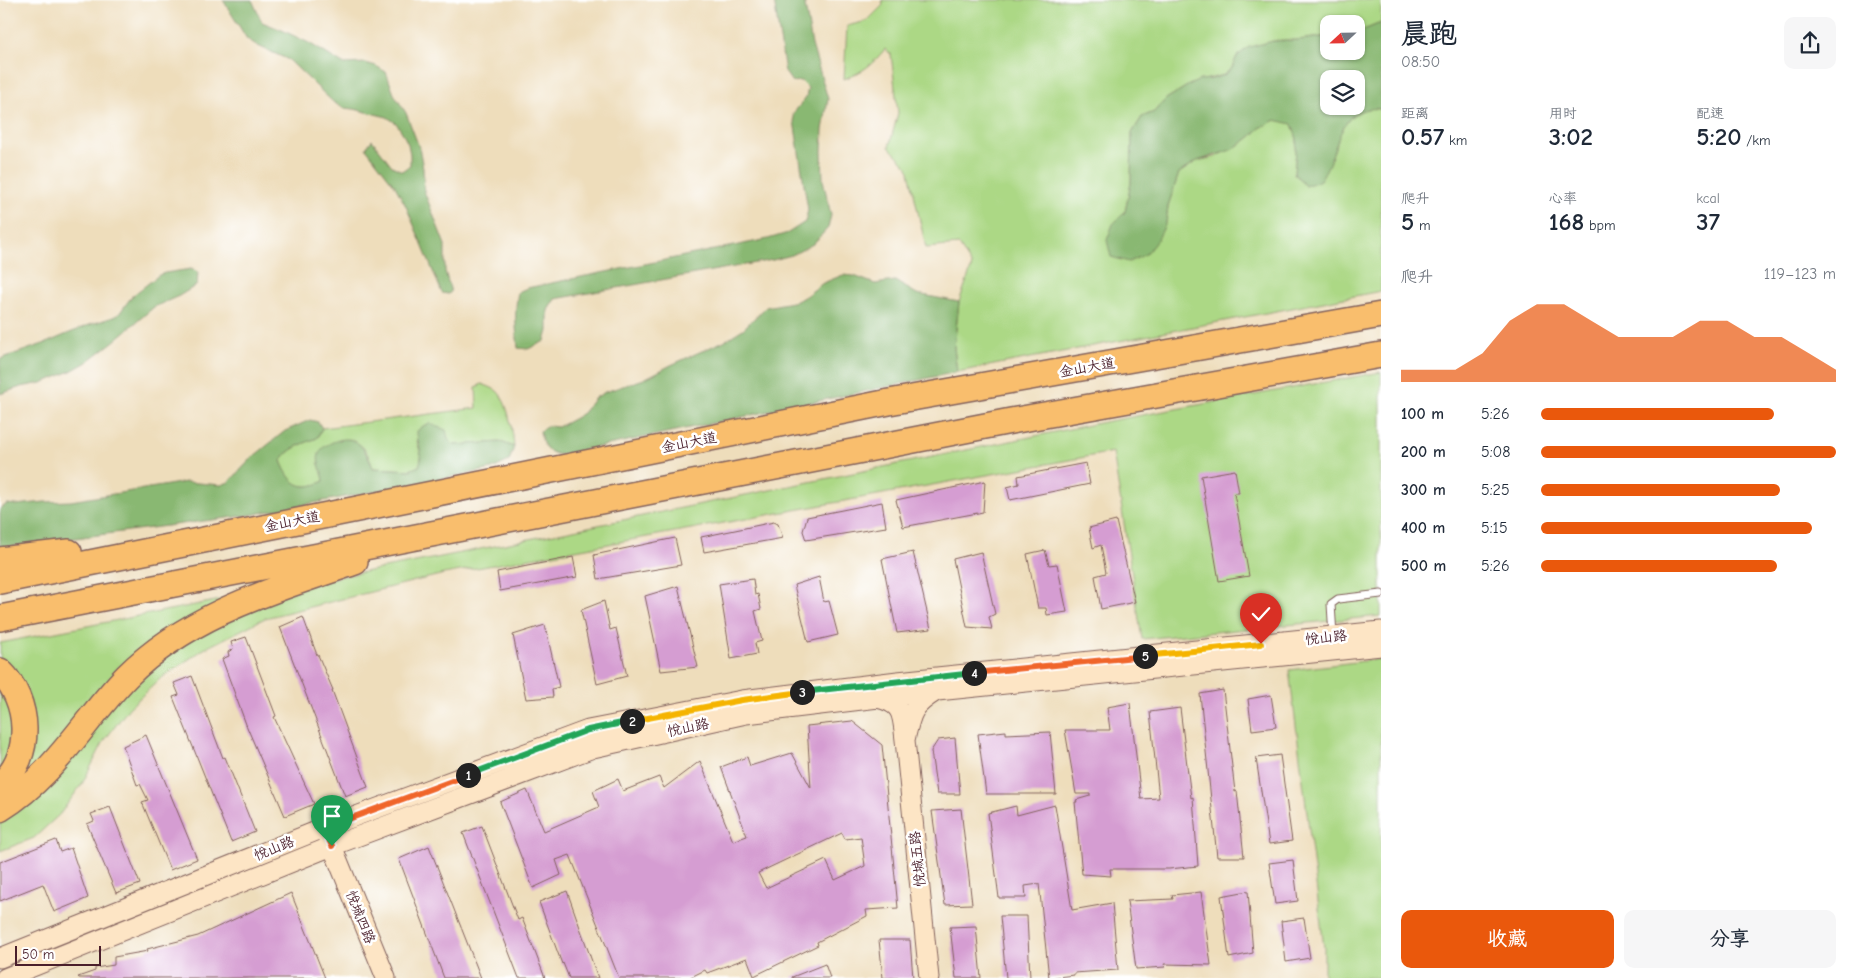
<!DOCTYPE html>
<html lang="zh">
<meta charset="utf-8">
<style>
:root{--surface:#fff;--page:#f6f6f7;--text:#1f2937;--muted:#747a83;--accent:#ea580c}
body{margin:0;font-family:"Comic Neue","LXGW WenKai TC",sans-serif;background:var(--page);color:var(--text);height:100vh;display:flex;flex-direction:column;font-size:19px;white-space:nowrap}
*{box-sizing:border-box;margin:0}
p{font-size:16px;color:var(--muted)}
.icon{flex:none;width:28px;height:28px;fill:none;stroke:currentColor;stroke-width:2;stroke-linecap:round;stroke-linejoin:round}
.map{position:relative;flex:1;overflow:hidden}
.side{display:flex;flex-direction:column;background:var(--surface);width:475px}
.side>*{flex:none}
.needle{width:32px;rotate:248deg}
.fabs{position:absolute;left:1320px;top:15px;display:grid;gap:10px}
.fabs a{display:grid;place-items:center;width:45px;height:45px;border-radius:10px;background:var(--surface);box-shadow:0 1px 4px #0004;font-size:25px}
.scale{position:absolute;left:15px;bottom:12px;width:86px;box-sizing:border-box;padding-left:5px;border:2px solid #4a1f2b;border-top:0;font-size:14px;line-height:18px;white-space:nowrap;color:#4a1f2b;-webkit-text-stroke:4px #fff;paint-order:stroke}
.pin{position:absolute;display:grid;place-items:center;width:42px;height:42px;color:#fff;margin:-51px -21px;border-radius:50% 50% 50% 0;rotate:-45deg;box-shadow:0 0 5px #0007}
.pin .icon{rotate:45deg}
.km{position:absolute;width:25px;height:25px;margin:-12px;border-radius:50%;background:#222;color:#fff;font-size:14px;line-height:25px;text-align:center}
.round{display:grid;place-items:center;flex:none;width:52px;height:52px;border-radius:10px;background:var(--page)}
.head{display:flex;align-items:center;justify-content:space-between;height:85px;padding:0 20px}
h1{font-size:28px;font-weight:800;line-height:38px}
.stats{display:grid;grid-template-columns:repeat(3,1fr);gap:8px;height:85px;padding:5px 20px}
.stats div{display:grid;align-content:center}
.stats b{font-size:25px;font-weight:800}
.stats small{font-size:14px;font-weight:400}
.stats p{font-size:14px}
.chart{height:140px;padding:10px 20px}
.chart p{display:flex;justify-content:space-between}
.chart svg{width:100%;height:90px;margin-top:5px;fill:var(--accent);opacity:.7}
.primary-button{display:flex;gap:10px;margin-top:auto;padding:10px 20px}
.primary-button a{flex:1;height:58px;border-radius:10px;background:var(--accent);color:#fff;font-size:20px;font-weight:800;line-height:58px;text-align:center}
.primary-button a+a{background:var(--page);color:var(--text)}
ul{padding:0 20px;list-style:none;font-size:16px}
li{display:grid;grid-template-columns:80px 60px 1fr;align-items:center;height:38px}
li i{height:12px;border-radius:6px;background:var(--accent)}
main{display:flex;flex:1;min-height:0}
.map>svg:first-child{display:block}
.green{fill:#acd885;stroke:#7b7c58}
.forest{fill:#89b872;stroke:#6a6c4e;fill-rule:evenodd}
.building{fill:#d59dd2;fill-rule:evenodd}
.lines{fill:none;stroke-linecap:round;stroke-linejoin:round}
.lane-casing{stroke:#83625d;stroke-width:9}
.secondary-casing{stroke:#83625d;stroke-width:21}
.highway-casing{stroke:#83625d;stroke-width:28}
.lane{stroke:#fff;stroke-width:7}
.secondary{stroke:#fde5c5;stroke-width:19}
.highway{stroke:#f9be6d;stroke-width:25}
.split-1-casing{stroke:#fff;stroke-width:10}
.split-2-casing{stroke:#fff;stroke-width:10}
.split-3-casing{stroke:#fff;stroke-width:10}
.split-4-casing{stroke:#fff;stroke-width:10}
.split-5-casing{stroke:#fff;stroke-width:10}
.split-6-casing{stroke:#fff;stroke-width:10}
.split-1{stroke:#f0652b;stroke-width:6}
.split-2{stroke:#22a559;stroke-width:6}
.split-3{stroke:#f5b400;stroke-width:6}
.split-4{stroke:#22a559;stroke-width:6}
.split-5{stroke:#f0652b;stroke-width:6}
.split-6{stroke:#f5b400;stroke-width:6}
.labels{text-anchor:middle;stroke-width:5;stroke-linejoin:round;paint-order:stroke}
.street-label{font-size:14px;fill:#4a1f2b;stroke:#fff}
</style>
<main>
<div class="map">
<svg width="1381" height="978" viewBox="0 0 1381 978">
<rect width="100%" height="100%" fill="#fff"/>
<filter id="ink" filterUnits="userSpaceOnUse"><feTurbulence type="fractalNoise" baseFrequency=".02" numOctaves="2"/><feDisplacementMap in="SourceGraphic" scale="10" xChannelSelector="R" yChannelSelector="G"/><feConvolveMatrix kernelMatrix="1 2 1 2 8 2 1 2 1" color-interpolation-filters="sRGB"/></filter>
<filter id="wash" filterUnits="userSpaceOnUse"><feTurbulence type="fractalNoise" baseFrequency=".0096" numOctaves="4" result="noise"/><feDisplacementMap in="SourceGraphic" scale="20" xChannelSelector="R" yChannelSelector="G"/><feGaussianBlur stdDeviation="1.12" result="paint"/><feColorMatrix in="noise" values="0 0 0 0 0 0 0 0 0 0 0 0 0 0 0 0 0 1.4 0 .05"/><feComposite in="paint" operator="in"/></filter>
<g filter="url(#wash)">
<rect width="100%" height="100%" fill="#edb"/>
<path class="green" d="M882 0H1381V23L1356 33V24H1329V36L1298 40 1273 41 1237 56 1232 68 1224 75 1200 81 1189 85 1166 99 1154 112 1142 117 1132 133 1131 183 1125 212 1113 224 1166 223 1168 206 1179 173 1197 161 1215 157 1248 139 1260 128 1275 120 1292 123 1297 139 1294 174 1329 163C1336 144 1344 110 1369 108 1373 107 1377 109 1381 109V291L957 372 954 348 959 302 972 266 959 245 926 248 908 167 889 147 898 113 891 54 885 49C872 65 863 72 844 79L847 26 867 21 883 5Z
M1381 372V616L1142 639 1113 452 444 574 265 618 204 649 160 679 129 708 104 741 82 784 60 814 34 838 0 851V643L441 557 1109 421Z
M482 384C487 386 493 388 497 391 508 401 513 432 514 447L501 442 454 445 448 439 417 441 422 458 419 466 410 470 373 468C367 452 366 446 349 439L318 462 323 472 324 481C300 493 290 484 281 461 289 447 303 444 317 438L322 428 477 408 476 387Z
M1381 659V978H1324V948L1289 670Z"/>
<path class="forest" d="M223 0H252L262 22 282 30 309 43 343 64 366 63 376 66 386 72 394 94 406 113 419 147 423 168 424 191 445 245V271L451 292 448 294 442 293 406 206 395 186 366 148 372 140 392 166 402 171 410 165V154L408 144 402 132 396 123 387 117 354 109 343 108 333 102 289 60 258 46 247 39Z
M774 0H804L812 45 828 99 823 130 822 151 823 180 831 215 828 228 813 244 792 255 773 260 555 299 548 310V331L545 341 528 349 518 348C516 329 514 312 518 292L527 288 768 239 788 233 805 222 808 210 793 114 806 97 808 88 801 81 792 82 785 72Z
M1381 23V109C1340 104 1340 143 1326 170 1324 173 1322 178 1320 180 1316 183 1309 184 1305 186L1294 173 1297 139 1292 124 1275 120 1260 128 1248 139 1231 150 1197 161 1179 173 1168 206 1166 223 1158 239 1146 254 1129 262 1111 257 1107 240 1113 224 1125 212 1131 183 1132 133 1142 117 1154 112 1166 99 1189 85 1200 80 1212 79 1224 75 1232 68 1237 56 1249 47 1273 41 1298 40 1329 36V51H1356V33ZM1329 79H1356V106H1329Z
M191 269 198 272 197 285 179 296 154 307 113 342 87 362 71 371 42 383 21 387 0 394V359L46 343 86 326 113 317 119 314 132 296 159 275 165 273Z
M843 275 854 276 875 284 895 281 917 294 959 302 954 348 957 372 560 455C546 452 542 445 540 431L548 426 558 427 575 418 583 413 595 398 605 392 644 379 671 365 724 341 743 329 766 307 797 301 807 295 823 283Z
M310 420 318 422 322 428 317 438C303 444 289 447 281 461 290 483 300 493 324 481 323 472 316 463 319 454 321 447 327 445 333 442 357 432 365 449 373 468L410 470 419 466C424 454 417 444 417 431L423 426 430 423 446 430 448 439 454 445 501 442 514 447 509 461 492 469 250 515 0 548V509L7 504 16 505 45 502 71 501 186 482 221 485 229 482 254 456 285 431Z"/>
<g id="blocks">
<path class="building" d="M1086 463 1090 484 1010 500 1007 487 1019 484 1018 476Z
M1235 470 1239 493H1234L1249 576 1219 581 1201 476Z
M985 481 983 512 903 527 896 500Z
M882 502 886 527 806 540 803 531 807 517Z
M1116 521 1135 602 1101 609 1095 576 1106 573 1101 545 1093 548 1089 528Z
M774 522 778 524 783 538 704 552 701 537Z
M675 538 681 565 598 579 594 555Z
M1045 550 1049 565 1057 564 1067 612 1047 615 1046 608H1038L1027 554Z
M913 552 931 629 897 633 882 559Z
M981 552 995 614 989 617 992 629 967 627 953 559Z
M573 557 577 577 500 591 497 572Z
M819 577 824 602 829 601 838 635 808 642 794 585Z
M753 579 755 595 758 594 761 609 755 611 762 641 755 643 757 654 731 659 719 584Z
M678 586 698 667 661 671 645 596Z
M604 601 610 630 616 628 627 676 597 684 581 610Z
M303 617 317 655H318L333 690H332L368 787 345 796 280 627Z
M545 625 559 687 552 689 553 697 526 699 513 635Z
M246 637 276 716 274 717 314 804 285 816 247 727 222 659 229 656 228 652 233 649 231 642Z
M192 676 223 758 225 757 255 832 231 842 173 697 179 695 174 683Z
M1223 690 1235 792 1237 791 1244 857H1217L1200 694Z
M1271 695 1276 727 1252 730 1248 699Z
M1130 703 1141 799 1159 798 1150 712 1180 708 1191 798 1193 797 1198 866 1169 869H1110L1111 876 1082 874 1075 802H1077L1076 800 1090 796V794H1076L1065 730H1110L1107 707Z
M852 721 882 745 898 908 866 910 867 916 817 942 818 945 754 976 747 958 707 973 705 970 689 978H619L570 855 556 860 561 875 533 888 500 802 527 790 544 831 599 807 593 791 618 779 623 791 659 777 664 788 700 761 733 841 747 836 721 767 747 757 750 766 792 753 811 788 807 726ZM842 833 845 839 861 837 865 866 835 880 826 860 766 888 758 873Z
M1006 731V734L1050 732 1056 794H986L978 734Z
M146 735 197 859 170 870 142 802 148 800 140 784 137 785 123 746Z
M955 738 960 794H937L931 751 938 740Z
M1280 755 1292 841 1269 844 1256 758Z
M1055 805 1072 910 1112 903 1118 970 1074 973V975L1049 978 1039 884 1025 886 1026 898H999L988 813 1016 806 1017 815Z
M110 807 140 884 116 893 87 824 94 821 91 814Z
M961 809 972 904 945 905 932 811Z
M482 826 518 920 522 918 545 978H519L463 833Z
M56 840 60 852 71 848 88 898 54 912 43 884 0 901V862Z
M429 846 481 978H444L399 859Z
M1293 860 1298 901 1275 904 1269 863Z
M567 891 594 967 598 978H569L563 963 562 964 539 902Z
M1248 891 1253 953 1229 958 1221 896Z
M1201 892 1211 965 1164 964 1165 967 1136 969 1127 901 1173 899 1172 895Z
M291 893 325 978H79L78 977 95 971V968L114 965V957L148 951 147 949 198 936Z
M1000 916H1027L1030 978H1006Z
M1304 918 1310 958 1286 962 1281 921Z
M976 926 981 978H956L950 927Z
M879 940H910L913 978H883Z
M825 964 830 978H792V977Z"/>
</g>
</g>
<g filter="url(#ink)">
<use href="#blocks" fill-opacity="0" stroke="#83625d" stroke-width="1"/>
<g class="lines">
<g class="lane-casing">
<path id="lane" d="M1333 636 1331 604 1338 599 1381 594"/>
</g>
<g class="secondary-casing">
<path id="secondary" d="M877 698C904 704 902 715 905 740 911 714 911 707 935 692
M905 740 929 978
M328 836 386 978
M0 958 324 828 588 730 742 700 898 681 1381 631
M5 978 332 846 593 748 746 714 937 691 1381 646"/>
</g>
<g class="highway-casing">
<path id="highway" d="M0 560 69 552
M0 581 889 402 1381 315
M0 618 1011 421 1381 355
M0 671C30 700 34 756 0 785
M0 809C56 774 83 721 127 676 189 614 274 590 355 562"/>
</g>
<use href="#lane" class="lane"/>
<use href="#secondary" class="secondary"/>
<use href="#highway" class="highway"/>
</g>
</g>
<g class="lines" filter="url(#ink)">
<g class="split-1-casing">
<path id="split-1" d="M332 846 324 828 468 775"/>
</g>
<g class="split-2-casing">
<path id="split-2" d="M468 775 588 730 632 721"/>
</g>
<g class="split-3-casing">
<path id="split-3" d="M632 721 742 700 802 692"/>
</g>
<g class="split-4-casing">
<path id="split-4" d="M802 692 974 673"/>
</g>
<g class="split-5-casing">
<path id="split-5" d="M974 673 1145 656"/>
</g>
<g class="split-6-casing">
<path id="split-6" d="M1145 656 1261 644"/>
</g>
<use href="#split-1" class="split-1"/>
<use href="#split-2" class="split-2"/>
<use href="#split-3" class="split-3"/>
<use href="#split-4" class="split-4"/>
<use href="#split-5" class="split-5"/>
<use href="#split-6" class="split-6"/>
</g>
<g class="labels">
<g class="street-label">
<text transform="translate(1087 367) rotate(-10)" y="5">金山大道</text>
<text transform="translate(689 442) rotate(-11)" y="5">金山大道</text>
<text transform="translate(292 521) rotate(-11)" y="5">金山大道</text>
<text transform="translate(1326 637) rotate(-6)" y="5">悦山路</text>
<text transform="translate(688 727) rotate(-12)" y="5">悦山路</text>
<text transform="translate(274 848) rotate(-22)" y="5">悦山路</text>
<text transform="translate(917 859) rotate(-96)" y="5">悦城五路</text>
<text transform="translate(361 917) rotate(68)" y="5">悦城四路</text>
</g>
</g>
</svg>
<div class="fabs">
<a><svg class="needle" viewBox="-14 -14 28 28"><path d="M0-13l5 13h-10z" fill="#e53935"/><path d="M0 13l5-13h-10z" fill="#747a83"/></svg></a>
<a><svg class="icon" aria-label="layers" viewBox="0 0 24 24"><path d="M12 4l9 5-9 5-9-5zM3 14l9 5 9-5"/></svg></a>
</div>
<div class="scale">50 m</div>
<div class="pin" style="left:332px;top:846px;background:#1e9e55"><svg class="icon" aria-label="arrive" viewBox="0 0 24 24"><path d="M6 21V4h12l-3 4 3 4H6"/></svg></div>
<div class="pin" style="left:1261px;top:644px;background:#d93025"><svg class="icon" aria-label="check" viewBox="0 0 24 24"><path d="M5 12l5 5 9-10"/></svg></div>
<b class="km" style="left:468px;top:775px">1</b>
<b class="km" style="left:632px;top:721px">2</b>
<b class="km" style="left:802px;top:692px">3</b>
<b class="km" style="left:974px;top:673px">4</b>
<b class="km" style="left:1145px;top:656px">5</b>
</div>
<section class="side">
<div class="head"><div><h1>晨跑</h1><p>08:50</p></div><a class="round"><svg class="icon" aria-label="share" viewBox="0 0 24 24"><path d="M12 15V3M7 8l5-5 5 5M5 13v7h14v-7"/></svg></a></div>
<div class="stats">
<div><p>距离</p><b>0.57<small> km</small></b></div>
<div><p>用时</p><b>3:02</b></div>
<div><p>配速</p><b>5:20<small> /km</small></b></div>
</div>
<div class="stats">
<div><p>爬升</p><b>5<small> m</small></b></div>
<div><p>心率</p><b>168<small> bpm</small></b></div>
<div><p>kcal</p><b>37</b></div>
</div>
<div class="chart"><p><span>爬升</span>119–123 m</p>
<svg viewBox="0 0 160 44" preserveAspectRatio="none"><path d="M0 44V38L10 38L20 38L30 30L40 14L50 6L60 6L70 14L80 22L90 22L100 22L110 14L120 14L130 22L140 22L150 30L160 38V44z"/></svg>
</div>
<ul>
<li><b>100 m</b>5:26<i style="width:79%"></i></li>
<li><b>200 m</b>5:08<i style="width:100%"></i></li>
<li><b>300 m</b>5:25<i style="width:81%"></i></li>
<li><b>400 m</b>5:15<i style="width:92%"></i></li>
<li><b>500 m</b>5:26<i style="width:80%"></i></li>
</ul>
<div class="primary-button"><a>收藏</a><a>分享</a></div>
</section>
</main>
